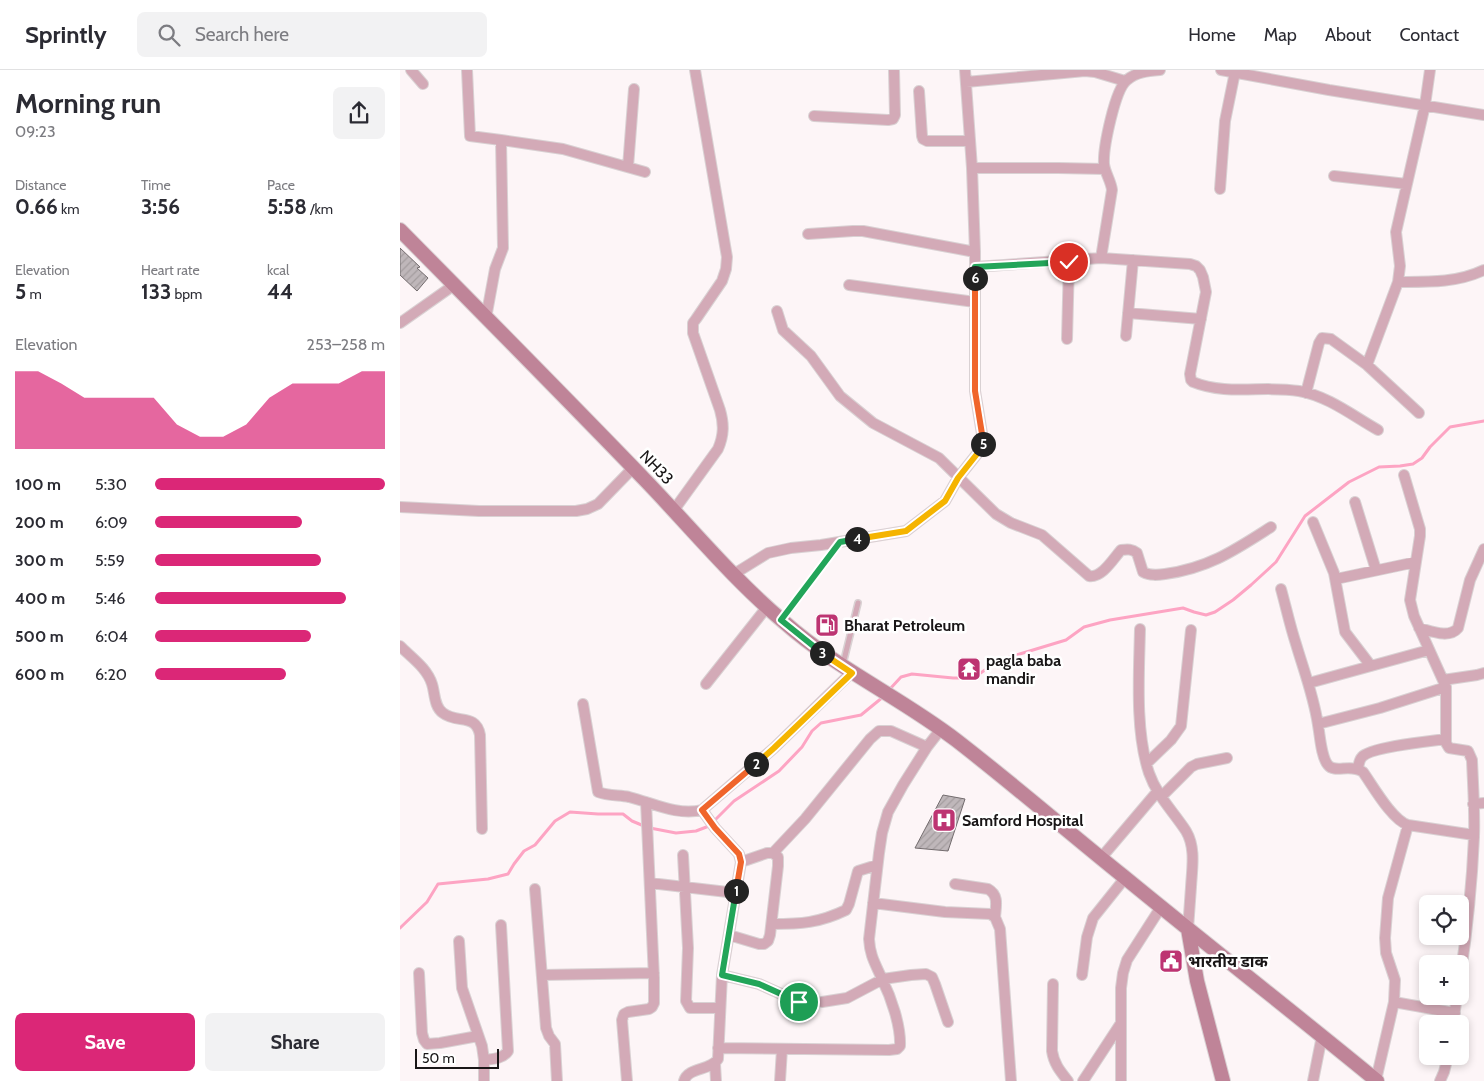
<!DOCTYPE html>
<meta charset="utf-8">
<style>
:root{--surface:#fff;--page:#f2f2f3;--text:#2b2b33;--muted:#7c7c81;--line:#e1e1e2;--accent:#db2777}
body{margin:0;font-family:Cabin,"Noto Sans Devanagari",sans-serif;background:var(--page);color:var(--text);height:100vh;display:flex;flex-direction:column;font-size:19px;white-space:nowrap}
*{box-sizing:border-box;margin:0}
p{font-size:16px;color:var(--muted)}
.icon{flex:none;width:28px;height:28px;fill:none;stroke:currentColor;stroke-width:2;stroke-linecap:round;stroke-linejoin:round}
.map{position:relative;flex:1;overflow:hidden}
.details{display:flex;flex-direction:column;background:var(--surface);width:400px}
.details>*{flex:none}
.fabs{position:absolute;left:1019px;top:825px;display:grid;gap:10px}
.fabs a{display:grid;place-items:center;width:50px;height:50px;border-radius:8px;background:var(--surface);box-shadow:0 2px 8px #0003;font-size:25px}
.scale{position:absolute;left:15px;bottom:12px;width:84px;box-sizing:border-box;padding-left:5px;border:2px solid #191617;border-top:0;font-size:14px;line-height:18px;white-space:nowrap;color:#191617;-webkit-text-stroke:4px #fff;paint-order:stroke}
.pin{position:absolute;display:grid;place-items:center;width:42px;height:42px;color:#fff;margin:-21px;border:2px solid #fff;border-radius:50%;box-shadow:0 1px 5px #0007}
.km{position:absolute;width:25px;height:25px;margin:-12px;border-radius:50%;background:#222;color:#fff;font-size:14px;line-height:25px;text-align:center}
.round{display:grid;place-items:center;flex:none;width:52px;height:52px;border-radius:8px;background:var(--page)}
.summary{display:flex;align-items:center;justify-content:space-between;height:85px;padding:0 15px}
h1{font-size:28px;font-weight:800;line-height:38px}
.stats{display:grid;grid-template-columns:repeat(3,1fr);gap:8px;height:85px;padding:5px 15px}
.stats div{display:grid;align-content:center}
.stats b{font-size:21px;font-weight:800}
.stats small{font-size:14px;font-weight:400}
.stats p{font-size:14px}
.chart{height:140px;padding:10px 15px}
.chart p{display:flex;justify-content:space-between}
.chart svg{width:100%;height:90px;margin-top:5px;fill:var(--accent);opacity:.7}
.cta{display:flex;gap:10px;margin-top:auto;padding:10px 15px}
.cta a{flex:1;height:58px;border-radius:8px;background:var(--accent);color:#fff;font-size:20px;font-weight:800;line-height:58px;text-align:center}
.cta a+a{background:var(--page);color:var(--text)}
ul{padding:0 15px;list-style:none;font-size:16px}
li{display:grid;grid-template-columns:80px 60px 1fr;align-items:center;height:38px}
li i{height:12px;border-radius:6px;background:var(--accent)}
header{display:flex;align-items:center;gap:30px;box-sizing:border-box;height:70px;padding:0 25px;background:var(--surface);border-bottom:1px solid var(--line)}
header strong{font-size:24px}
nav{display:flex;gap:28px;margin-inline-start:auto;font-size:18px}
.search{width:350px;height:45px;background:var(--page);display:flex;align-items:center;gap:12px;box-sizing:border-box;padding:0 18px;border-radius:8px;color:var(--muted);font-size:19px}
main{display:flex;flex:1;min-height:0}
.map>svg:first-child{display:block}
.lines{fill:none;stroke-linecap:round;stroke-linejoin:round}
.stream{stroke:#fda4c3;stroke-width:3}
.building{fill:url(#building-hatch);stroke:#736c6e}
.service-casing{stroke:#d9d1d3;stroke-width:8}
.minor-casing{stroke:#d9d1d3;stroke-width:12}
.secondary-casing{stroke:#d9d1d3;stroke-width:16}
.service{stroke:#d3aab7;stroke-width:5}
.minor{stroke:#d3aab7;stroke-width:10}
.secondary{stroke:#bf8498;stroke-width:14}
.split-1-casing{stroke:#fff;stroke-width:10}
.split-2-casing{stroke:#fff;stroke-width:10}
.split-3-casing{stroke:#fff;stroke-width:10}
.split-4-casing{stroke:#fff;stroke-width:10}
.split-5-casing{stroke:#fff;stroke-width:10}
.split-6-casing{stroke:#fff;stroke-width:10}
.split-7-casing{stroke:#fff;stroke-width:10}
.split-1{stroke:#22a559;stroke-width:6}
.split-2{stroke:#f0652b;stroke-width:6}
.split-3{stroke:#f5b400;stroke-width:6}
.split-4{stroke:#22a559;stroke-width:6}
.split-5{stroke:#f5b400;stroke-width:6}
.split-6{stroke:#f0652b;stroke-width:6}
.split-7{stroke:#22a559;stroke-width:6}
.labels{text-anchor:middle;stroke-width:5;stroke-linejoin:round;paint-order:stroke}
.street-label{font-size:16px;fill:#191617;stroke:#fff}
.poi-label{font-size:16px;font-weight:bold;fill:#191617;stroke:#fff;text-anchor:start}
</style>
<header>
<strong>Sprintly</strong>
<div class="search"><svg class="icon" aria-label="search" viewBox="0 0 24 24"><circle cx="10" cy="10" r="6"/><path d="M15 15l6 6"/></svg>Search here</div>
<nav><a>Home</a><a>Map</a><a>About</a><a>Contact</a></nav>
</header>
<main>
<section class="details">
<div class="summary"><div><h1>Morning run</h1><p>09:23</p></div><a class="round"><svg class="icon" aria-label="share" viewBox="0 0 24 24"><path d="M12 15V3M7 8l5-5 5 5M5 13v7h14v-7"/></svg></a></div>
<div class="stats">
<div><p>Distance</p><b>0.66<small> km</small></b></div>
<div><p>Time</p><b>3:56</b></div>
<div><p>Pace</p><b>5:58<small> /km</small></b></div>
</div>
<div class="stats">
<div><p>Elevation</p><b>5<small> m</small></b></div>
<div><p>Heart rate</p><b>133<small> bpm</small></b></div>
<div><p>kcal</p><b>44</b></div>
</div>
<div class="chart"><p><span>Elevation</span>253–258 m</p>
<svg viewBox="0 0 160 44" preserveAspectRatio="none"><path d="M0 44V6L10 6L20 12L30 19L40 19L50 19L60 19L70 32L80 38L90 38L100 32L110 19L120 12L130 12L140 12L150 6L160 6V44z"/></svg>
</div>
<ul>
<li><b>100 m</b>5:30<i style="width:100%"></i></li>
<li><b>200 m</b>6:09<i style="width:64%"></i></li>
<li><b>300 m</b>5:59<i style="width:72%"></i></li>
<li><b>400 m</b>5:46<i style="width:83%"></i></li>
<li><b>500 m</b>6:04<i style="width:68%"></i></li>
<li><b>600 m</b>6:20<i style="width:57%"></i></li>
</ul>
<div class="cta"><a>Save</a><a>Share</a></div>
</section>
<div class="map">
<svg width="1084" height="1011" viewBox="0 0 1084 1011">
<defs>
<pattern id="building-hatch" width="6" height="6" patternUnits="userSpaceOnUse" patternTransform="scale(1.25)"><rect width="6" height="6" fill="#bfb7ba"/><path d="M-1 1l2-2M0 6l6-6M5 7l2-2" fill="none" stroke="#a49d9f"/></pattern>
</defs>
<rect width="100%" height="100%" fill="#fdf5f7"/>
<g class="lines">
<path class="stream" d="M489 620 501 607 512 604 553 608H573L600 590 666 570 684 557 710 550 783 538 794 542 806 545 815 542 833 530 851 515 876 492 905 446 949 412 979 397 1000 396 1013 394 1022 388 1030 377 1050 357 1084 351
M250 758 276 763 296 761 309 756 334 731 379 701 402 677 412 661 421 653 461 645 483 627
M0 858 27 832 38 814 88 809 108 804 114 794 124 781 135 775 155 751 170 742 198 744H223L232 751 244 756"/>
</g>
<path class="building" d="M0 178 20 197 17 198 28 208 17 221 0 205Z
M543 725 565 729 548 781 515 778Z"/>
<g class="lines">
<g class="service-casing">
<path id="service" d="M382 550 439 473
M443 594 458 533"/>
</g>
<g class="minor-casing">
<path id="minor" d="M11 0 23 14
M67 0 70 66 101 70 103 178 95 199 86 248
M821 0 929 20 1084 45
M566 12 685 1 695 2 725 11
M519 21 522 66 523 69 527 71H570
M414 46 488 50 493 49 495 45 494 0
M101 70 163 79 245 102
M228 97 234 19
M572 98H658L705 99
M934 106 1007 114
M820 119 825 51 835 2
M408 164 453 161H463L575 182
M701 188 712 120C711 111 705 103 704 94 703 78 715 19 727 10 736 2 748 1 760 0
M575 197 701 188 790 194 796 196 800 200 803 207 806 222 790 304 791 310 793 312C827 326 864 315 899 321 928 326 953 346 978 360
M998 212C1028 212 1057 213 1084 200
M449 215 575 232
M377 241 383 260 411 286 440 326 473 353 539 388 596 444 611 453 642 465 689 506C702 508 713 489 721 480 728 479 732 479 737 483L743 502C750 506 758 505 765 504 809 498 835 480 871 457
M728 243 801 249
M0 253 54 215
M726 266 733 190
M667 269 669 191
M967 295 998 212 1000 196 996 162 1025 35 1030 0
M906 323 919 273 922 268 931 269 967 295 1019 343
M1004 405 1020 459V466L1010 530 1014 546 1046 617V673L1049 678 1068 681 1072 690C1073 716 1075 742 1074 767 1072 815 1067 862 1060 909
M955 432 976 500
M0 437 79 441H176L187 439 198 434 233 398
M274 440 318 379C324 365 324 354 320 340L293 263V253L296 249 322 211 326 199 327 187 295 0
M913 452 934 503 945 562 971 596
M334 504 368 483 391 478 421 475 506 461 545 431 558 408 581 379 583 370 575 321V182L572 98 565 0
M936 509 1016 492
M881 519C886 537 890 556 896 574 904 601 914 627 918 655 920 665 921 687 928 695 935 704 950 693 963 702 973 716 992 750 1008 755L1074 765
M1019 558C1031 561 1049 569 1058 558L1070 510 1084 479
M740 559C739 604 735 661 749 703 757 726 773 741 786 761 796 778 792 798 791 817 790 831 789 845 788 859
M0 576C12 588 27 598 32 614 35 623 34 637 43 643 57 654 76 643 80 665L82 759
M1043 610 1077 605 1084 603
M909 613 1029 580
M306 614 367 537
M183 634 198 722C208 726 219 725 229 727 253 733 277 746 302 740L374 678 451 603
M918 654 980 638 1046 617
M747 693 771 670 781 656 791 560
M958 698C959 694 959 690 962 687 970 677 1031 671 1046 669
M761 727 791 697 797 694 827 688
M1073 734 1084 733
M373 783 405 749 470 669 479 661H491L527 677
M283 785 288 878 286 931 290 938H320
M701 788 757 722
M250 813 336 823
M555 814 588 819C599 825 596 836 595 847
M135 819 146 958 149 966 155 974 157 1011
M473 833 545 842 590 844 595 847 600 859 611 1011
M372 854C401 854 419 853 446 840L449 834 458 801 477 795
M329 865 359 874H364L368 871 370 865 378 796V787L373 783H367L341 792
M59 871 62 918 82 976 84 990V1011
M19 903 22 963 24 970 27 974 40 973 78 966
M142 905 254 903
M322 905 359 914 399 932
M682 905 687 867 693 848 725 808
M653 914 652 981C654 994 660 1001 668 1011
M422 932 447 928 483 909 511 905 526 904 532 907 535 914 548 952
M994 932 1055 943
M1053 954 1057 926
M318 978 489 980 497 979 500 976C501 956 491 927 482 909 475 893 470 886 469 869L479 783 482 763 488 742 503 715 527 677 541 659
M84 990C92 989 103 989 108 981L101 855
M315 994 316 1011
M976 1010 994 932 995 910 986 883 985 868 988 828 1008 755
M227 1011 222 950 224 944 228 942 249 939 252 937 254 933V908L246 732
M284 1011C288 997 310 1001 318 989L322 905 341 792 339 784 315 758 302 740
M380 1011 382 979
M683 1011 721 953
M721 1011V918L723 903 727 890 761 837
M913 1011 922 966
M1040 1011 1044 1002 1048 986"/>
</g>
<g class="secondary-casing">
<path id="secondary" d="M0 160C83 244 165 327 247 412 292 459 334 510 384 552 437 599 500 627 556 670 613 714 667 761 723 806 807 875 893 942 977 1011
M788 859 797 911 823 1011"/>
</g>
<use href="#service" class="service"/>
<use href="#minor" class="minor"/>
<use href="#secondary" class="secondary"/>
</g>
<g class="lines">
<g class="split-1-casing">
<path id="split-1" d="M336 821 322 905 359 914 399 932"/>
</g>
<g class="split-2-casing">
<path id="split-2" d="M336 821 341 792 339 784 315 758 302 740 356 694"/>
</g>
<g class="split-3-casing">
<path id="split-3" d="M356 694 374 678 452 603 422 583"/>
</g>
<g class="split-4-casing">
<path id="split-4" d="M422 583 381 550 440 472 457 469"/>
</g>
<g class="split-5-casing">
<path id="split-5" d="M457 469 506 461 545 431 558 408 581 379 583 374"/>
</g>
<g class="split-6-casing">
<path id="split-6" d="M575 208V321L583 370V374"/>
</g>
<g class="split-7-casing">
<path id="split-7" d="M575 208V197L669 192"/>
</g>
<use href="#split-1" class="split-1"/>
<use href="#split-2" class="split-2"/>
<use href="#split-3" class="split-3"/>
<use href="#split-4" class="split-4"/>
<use href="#split-5" class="split-5"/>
<use href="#split-6" class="split-6"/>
<use href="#split-7" class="split-7"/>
</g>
<defs>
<g id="fuel-square" transform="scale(1.25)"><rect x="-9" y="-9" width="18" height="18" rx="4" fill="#bd3472" stroke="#fff"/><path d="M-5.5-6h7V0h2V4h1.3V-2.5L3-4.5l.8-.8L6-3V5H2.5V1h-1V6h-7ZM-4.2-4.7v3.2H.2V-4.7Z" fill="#fff"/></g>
<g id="temple-square" transform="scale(1.25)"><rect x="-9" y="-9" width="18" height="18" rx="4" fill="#bd3472" stroke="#fff"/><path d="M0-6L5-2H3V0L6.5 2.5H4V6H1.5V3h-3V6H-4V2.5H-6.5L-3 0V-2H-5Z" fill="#fff"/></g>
<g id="hospital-square" transform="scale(1.25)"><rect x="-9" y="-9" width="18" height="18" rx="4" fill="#bd3472" stroke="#fff"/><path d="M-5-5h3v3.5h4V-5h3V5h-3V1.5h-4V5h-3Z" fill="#fff"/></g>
<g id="civic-square" transform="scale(1.25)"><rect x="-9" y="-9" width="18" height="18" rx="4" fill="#bd3472" stroke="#fff"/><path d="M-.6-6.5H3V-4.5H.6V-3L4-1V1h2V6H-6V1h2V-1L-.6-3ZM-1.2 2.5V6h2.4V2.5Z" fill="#fff"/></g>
</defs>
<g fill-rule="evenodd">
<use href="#fuel-square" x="427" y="555"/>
<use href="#temple-square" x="569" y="599"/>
<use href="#hospital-square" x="544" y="750"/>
<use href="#civic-square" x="771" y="891"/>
</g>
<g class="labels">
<g class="street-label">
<text transform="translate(257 397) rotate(46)" y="6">NH33</text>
</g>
<g class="poi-label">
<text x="444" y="561">Bharat Petroleum</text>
<text x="586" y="596">pagla baba<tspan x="586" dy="18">mandir</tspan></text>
<text x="562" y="756">Samford Hospital</text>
<text x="788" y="897">भारतीय डाक</text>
</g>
</g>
</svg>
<div class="fabs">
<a><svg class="icon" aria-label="locate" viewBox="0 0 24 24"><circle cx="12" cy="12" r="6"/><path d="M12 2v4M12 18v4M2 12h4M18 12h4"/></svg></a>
<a>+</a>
<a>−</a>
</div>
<div class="scale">50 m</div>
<div class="pin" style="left:399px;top:932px;background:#1e9e55"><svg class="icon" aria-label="arrive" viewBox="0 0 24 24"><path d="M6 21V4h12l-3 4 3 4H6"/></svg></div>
<div class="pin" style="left:669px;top:192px;background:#d93025"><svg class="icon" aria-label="check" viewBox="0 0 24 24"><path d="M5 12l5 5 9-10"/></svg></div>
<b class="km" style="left:336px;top:821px">1</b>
<b class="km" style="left:356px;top:694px">2</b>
<b class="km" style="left:422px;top:583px">3</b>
<b class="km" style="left:457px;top:469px">4</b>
<b class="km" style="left:583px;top:374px">5</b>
<b class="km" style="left:575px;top:208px">6</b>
</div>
</main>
